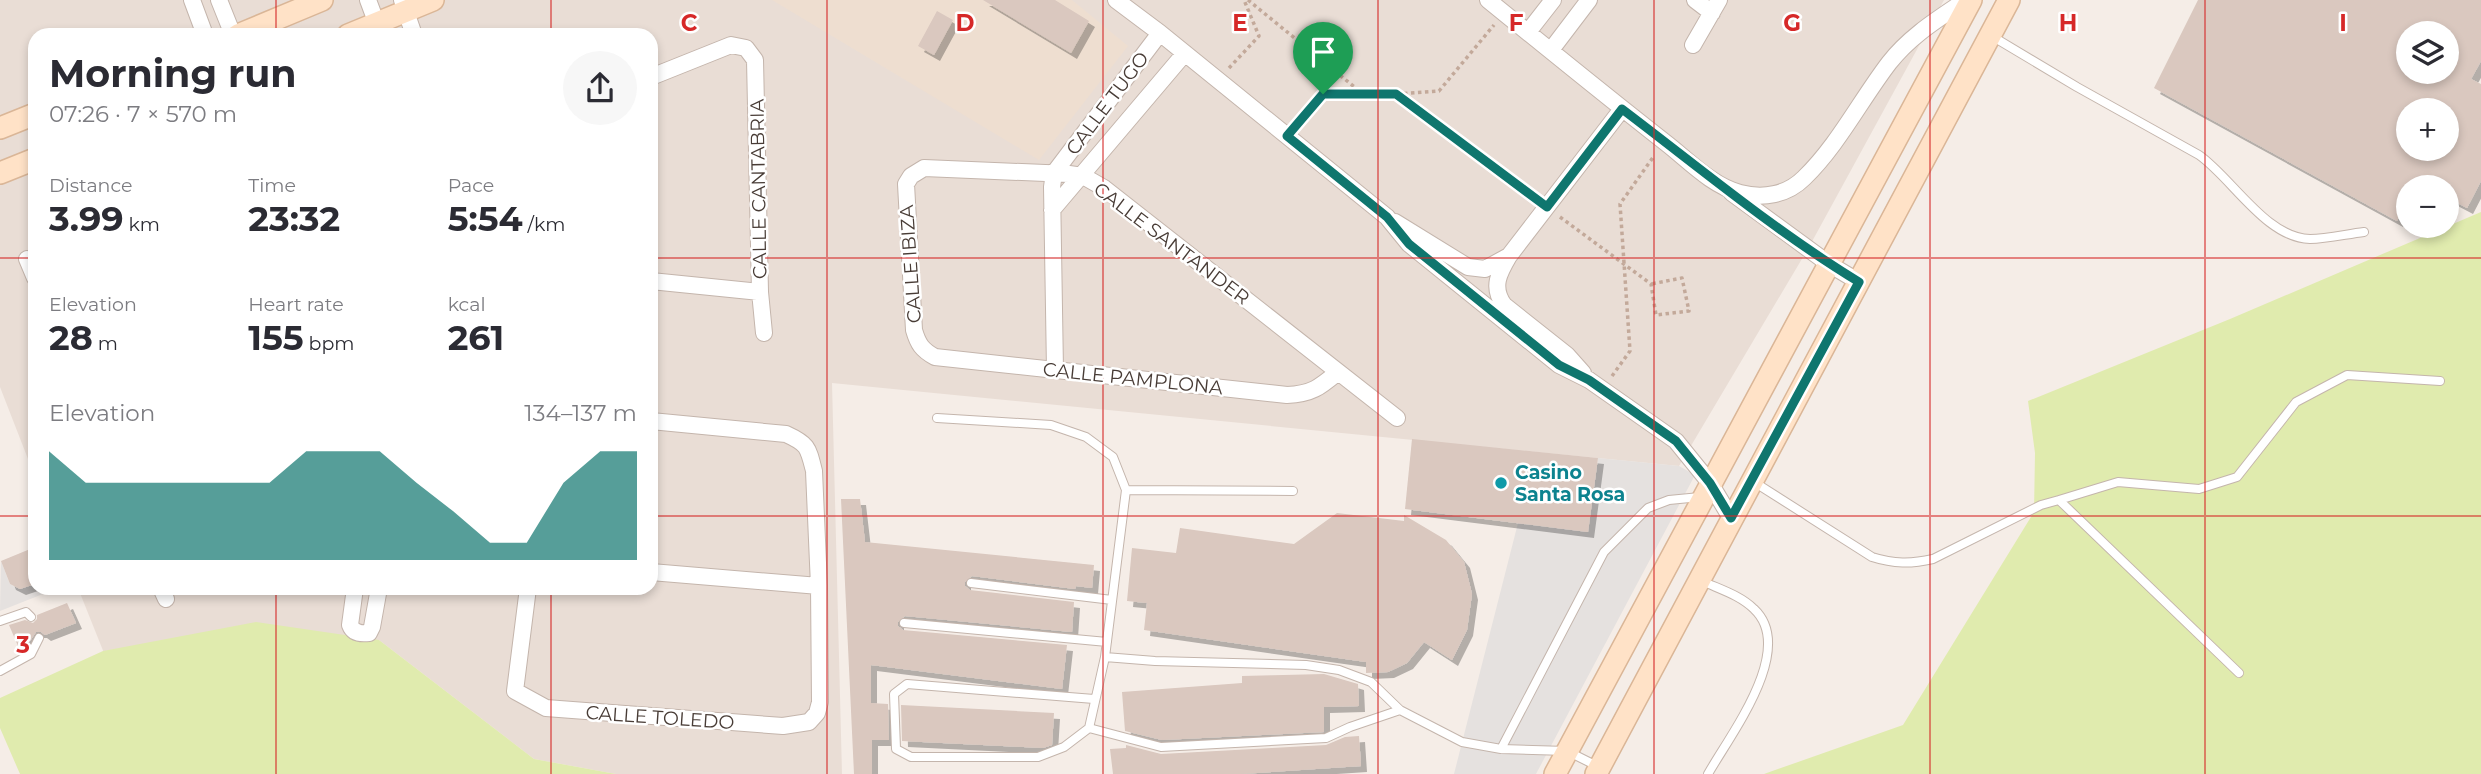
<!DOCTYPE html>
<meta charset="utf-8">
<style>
:root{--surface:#fff;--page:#f7f7f7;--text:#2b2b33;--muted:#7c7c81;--accent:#0f766e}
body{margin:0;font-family:Montserrat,sans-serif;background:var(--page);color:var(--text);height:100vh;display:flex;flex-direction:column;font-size:26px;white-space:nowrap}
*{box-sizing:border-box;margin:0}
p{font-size:23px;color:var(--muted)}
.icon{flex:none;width:38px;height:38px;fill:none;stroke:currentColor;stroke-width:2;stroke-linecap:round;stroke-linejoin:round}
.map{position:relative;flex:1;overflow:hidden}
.drawer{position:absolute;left:28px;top:28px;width:630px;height:567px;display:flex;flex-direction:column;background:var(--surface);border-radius:21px;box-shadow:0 4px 10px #0003}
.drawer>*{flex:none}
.buttons{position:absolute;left:2396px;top:21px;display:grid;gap:14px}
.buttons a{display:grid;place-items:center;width:63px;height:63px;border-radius:50%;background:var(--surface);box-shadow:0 4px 10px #0003;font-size:35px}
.pin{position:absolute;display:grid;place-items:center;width:60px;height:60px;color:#fff;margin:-72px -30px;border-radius:50% 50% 50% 0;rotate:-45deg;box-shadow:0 0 7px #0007}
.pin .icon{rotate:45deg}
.round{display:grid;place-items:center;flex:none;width:74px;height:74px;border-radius:37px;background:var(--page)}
.overview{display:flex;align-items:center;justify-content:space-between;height:119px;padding:0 21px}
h1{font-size:38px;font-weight:700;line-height:52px}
.stats{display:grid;grid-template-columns:repeat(3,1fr);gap:10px;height:119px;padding:7px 21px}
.stats div{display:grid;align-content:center}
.stats b{font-size:35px;font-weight:700}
.stats small{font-size:19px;font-weight:400}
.stats p{font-size:19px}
.chart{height:196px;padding:14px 21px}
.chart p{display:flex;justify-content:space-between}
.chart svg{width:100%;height:126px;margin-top:7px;fill:var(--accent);opacity:.7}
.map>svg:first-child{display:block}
.residential{fill:#e9ddd5}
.education{fill:#eeded0}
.green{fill:#e0ebae}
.parking{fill:#e5e1df}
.building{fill:#dac8bf;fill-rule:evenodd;filter:url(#shadow)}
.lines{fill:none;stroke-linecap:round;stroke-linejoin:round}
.lane-casing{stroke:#c4b5ac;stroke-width:10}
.street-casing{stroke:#c4b5ac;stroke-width:18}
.secondary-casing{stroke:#dab697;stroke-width:24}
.path{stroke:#c3a99a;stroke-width:3.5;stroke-dasharray:3.5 3.5;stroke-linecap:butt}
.lane{stroke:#fff;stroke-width:8}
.street{stroke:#fff;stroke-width:16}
.secondary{stroke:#ffe2c7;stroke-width:21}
.route-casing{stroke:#fff;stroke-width:14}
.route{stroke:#0f766e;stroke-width:9}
.grid{fill:none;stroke:#d62828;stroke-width:2;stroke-opacity:0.55}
.culture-dot{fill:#0f9aa8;stroke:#fff;stroke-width:2.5}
.labels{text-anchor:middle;stroke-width:5;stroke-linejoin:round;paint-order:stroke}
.street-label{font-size:19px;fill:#483c36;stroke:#fff}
.culture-label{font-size:19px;font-weight:bold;fill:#0d838f;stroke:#fff;text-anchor:start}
.grid-label{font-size:23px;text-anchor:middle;font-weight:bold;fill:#d62828;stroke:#fff;stroke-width:5;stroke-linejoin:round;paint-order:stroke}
</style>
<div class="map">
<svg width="2481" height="774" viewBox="0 0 2481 774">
<defs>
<filter id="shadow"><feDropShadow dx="6" dy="6" stdDeviation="0" flood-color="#0004"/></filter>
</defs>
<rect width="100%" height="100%" fill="#f5ede7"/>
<path class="residential" d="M0 0H1944L1809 247 1679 466 832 383 842 774H616L534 759 379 640 104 653 78 588H651V35H35V477L0 387Z"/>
<path class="education" d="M772 0H1072L1128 46 1039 160Z"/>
<path class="green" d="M2481 212V774H1764L1903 725 2034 512 2035 453 2028 401 2230 319Z
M256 622 379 640 534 759 616 774H20L0 728V698L103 651Z"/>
<path class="parking" d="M1598 458 1679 466 1695 475 1536 774H1454L1518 523 1588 532Z
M1 561 10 584 20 589 35 584V588H58L0 611Z"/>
<path class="building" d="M983 0H1055L1089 21 1071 53Z
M2198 0H2481V61L2471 79 2481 84V181L2467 208 2446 197V187H2428L2417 182 2414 187H2408V200L2397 221 2154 88ZM2408 33H2446V72H2408ZM2408 110H2446V149H2408Z
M937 11 953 20 934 55 918 46Z
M1412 439 1598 458 1588 532 1405 509Z
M841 499H860L865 542 1094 565 1092 588 1076 586 1075 589 972 576 965 582V586L970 590 1074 602 1072 632 905 616 898 622V626L903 630 1067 645 1062 689 871 665V703L888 704 889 740H872V774H854Z
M1337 513 1404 521V515L1446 540 1464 562 1472 594 1467 630 1452 660 1424 642 1407 663 1388 672 1366 673V662L1144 630 1147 603 1127 601 1132 548 1176 553 1180 528 1294 544Z
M35 547V584L20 589 10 584 1 561Z
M67 603 76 623 45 635 41 632H36L30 641 18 646 9 625 25 620 33 623 37 619V615Z
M1324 674 1358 684 1359 706 1324 707V732L1162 740 1125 731 1122 692 1242 683V676Z
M901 705 1054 713 1052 745 1043 748 902 741Z
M1359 736 1361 766 1241 774H1113L1110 749 1126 748V745L1161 754 1326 745 1345 737Z"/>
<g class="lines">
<g class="lane-casing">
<path id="lane" d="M1990 35 2077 87 2199 155C2232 178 2266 238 2310 239 2327 239 2347 234 2364 232
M937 418 1051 425 1086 437 1113 457 1126 490 1105 657 1155 661 1306 665 1339 670 1371 682 1400 710 1462 742 1501 749 1567 751 1597 766
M1754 482 1872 557C1894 564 1911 564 1933 559L2041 505 2059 500 2239 673
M1126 490 1293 491
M2059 500 2118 482 2199 489 2237 477 2296 402 2347 375 2440 381
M1702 581C1719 589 1740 595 1754 609 1797 649 1730 735 1708 774
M971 583 1112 600
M0 621 26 612 31 617
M904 623 1107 642
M1105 657 1089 728 1161 747 1326 738 1350 727 1400 710
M0 671 31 654 39 638
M1089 728 1064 747 1038 757H911L896 749 894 694 907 684 1094 699
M1501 749 1604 552 1648 508 1669 500 1700 497"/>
</g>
<g class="street-casing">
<path id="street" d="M192 0 205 35
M219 0 233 35
M368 0 381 35
M402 0 414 35
M1116 0 1160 33 1387 217 1409 244 1559 365 1589 380 1676 441 1710 483 1731 518
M1488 0C1547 48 1606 96 1666 143 1688 160 1712 186 1740 193 1763 199 1787 195 1804 178 1838 145 1860 101 1889 63 1910 36 1938 19 1966 0
M1695 0 1712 13
M1528 32 1553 0
M1693 45 1719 0
M1551 50 1589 0
M651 77 731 45 746 48 755 60 760 292 764 333
M1732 193 1829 264 1859 282
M1052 210 1185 53
M1395 222 1468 267 1485 269 1507 257
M27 259 35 278
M651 281 760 292
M1055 370 1052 187 1054 173 1160 33
M1338 372C1320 387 1312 394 1287 395L935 357C922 350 918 344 914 330L906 184 911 176 924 168 1069 174 1083 176 1104 188 1397 418
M1583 373 1567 355 1504 305C1491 287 1499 273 1509 256L1622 109
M651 572 819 586
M161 588 166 599
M355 588 350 625C353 633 361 634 369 633L372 627 379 588
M528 588 515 691 546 708 783 726 809 722 817 713 820 702 819 586 814 471C808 447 808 444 786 434L651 421"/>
</g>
<g class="secondary-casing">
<path id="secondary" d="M238 35 322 0
M348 35 433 0
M0 128 35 114
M0 173 35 159
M1555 774 1971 0
M1596 774 2009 0"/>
</g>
<path class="path" d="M1248 0 1363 94H1397L1534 198
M1229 68 1259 36 1244 0
M1397 94 1439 91 1494 25
M1298 123 1323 94H1361
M1560 217 1651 284 1656 315 1689 311 1682 278 1651 284
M1612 376 1630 351 1620 204 1654 156"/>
<use href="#lane" class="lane"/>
<use href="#street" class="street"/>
<use href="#secondary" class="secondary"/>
</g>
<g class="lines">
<g class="route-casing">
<path id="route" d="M1323 94H1396L1547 207 1622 109C1700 168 1775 231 1859 282L1731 518 1710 483 1676 441 1589 380 1559 365 1409 244 1387 217 1287 136Z"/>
</g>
<use href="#route" class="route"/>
</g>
<path class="grid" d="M276 0V35M551 0V35M827 0V774M1103 0V774M1378 0V774M1654 0V774M1930 0V774M2205 0V774M0 258H35M651 258H2481M0 516H35M651 516H2481M276 588V774M551 588V774"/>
<circle class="culture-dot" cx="1501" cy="483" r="7"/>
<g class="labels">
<g class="street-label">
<text transform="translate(1107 103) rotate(-53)" y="7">CALLE TUGO</text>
<text transform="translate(758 189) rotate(-91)" y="7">CALLE CANTABRIA</text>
<text transform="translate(1172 243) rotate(37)" y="7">CALLE SANTANDER</text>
<text transform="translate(910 264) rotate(-94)" y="7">CALLE IBIZA</text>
<text transform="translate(1133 378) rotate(6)" y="7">CALLE PAMPLONA</text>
<text transform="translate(660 717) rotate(4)" y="7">CALLE TOLEDO</text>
</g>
<g class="culture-label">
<text x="1515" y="479">Casino<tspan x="1515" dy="22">Santa Rosa</tspan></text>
</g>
</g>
<g class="grid-label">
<text x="689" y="31">C</text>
<text x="965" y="31">D</text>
<text x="1240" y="31">E</text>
<text x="1516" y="31">F</text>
<text x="1792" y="31">G</text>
<text x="2068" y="31">H</text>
<text x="2343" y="31">I</text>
<text x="23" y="653">3</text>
</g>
</svg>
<div class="buttons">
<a><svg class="icon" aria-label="layers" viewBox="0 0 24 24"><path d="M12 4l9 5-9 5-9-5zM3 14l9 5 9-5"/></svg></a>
<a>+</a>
<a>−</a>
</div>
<div class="pin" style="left:1323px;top:94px;background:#1e9e55"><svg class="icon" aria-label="arrive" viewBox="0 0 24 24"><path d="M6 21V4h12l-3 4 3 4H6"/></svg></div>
<section class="drawer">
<div class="overview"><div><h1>Morning run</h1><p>07:26 · 7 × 570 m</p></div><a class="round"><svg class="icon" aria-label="share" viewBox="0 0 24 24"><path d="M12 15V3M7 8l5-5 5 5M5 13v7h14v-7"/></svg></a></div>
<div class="stats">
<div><p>Distance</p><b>3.99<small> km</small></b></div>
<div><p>Time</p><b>23:32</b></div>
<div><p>Pace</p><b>5:54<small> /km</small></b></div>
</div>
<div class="stats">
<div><p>Elevation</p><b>28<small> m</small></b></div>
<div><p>Heart rate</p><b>155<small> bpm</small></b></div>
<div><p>kcal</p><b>261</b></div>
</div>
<div class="chart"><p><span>Elevation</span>134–137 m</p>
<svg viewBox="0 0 160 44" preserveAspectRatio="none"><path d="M0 44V6L10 17L20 17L30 17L40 17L50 17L60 17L70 6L80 6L90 6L100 17L110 27L120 38L130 38L140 17L150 6L160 6V44z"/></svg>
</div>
</section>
</div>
